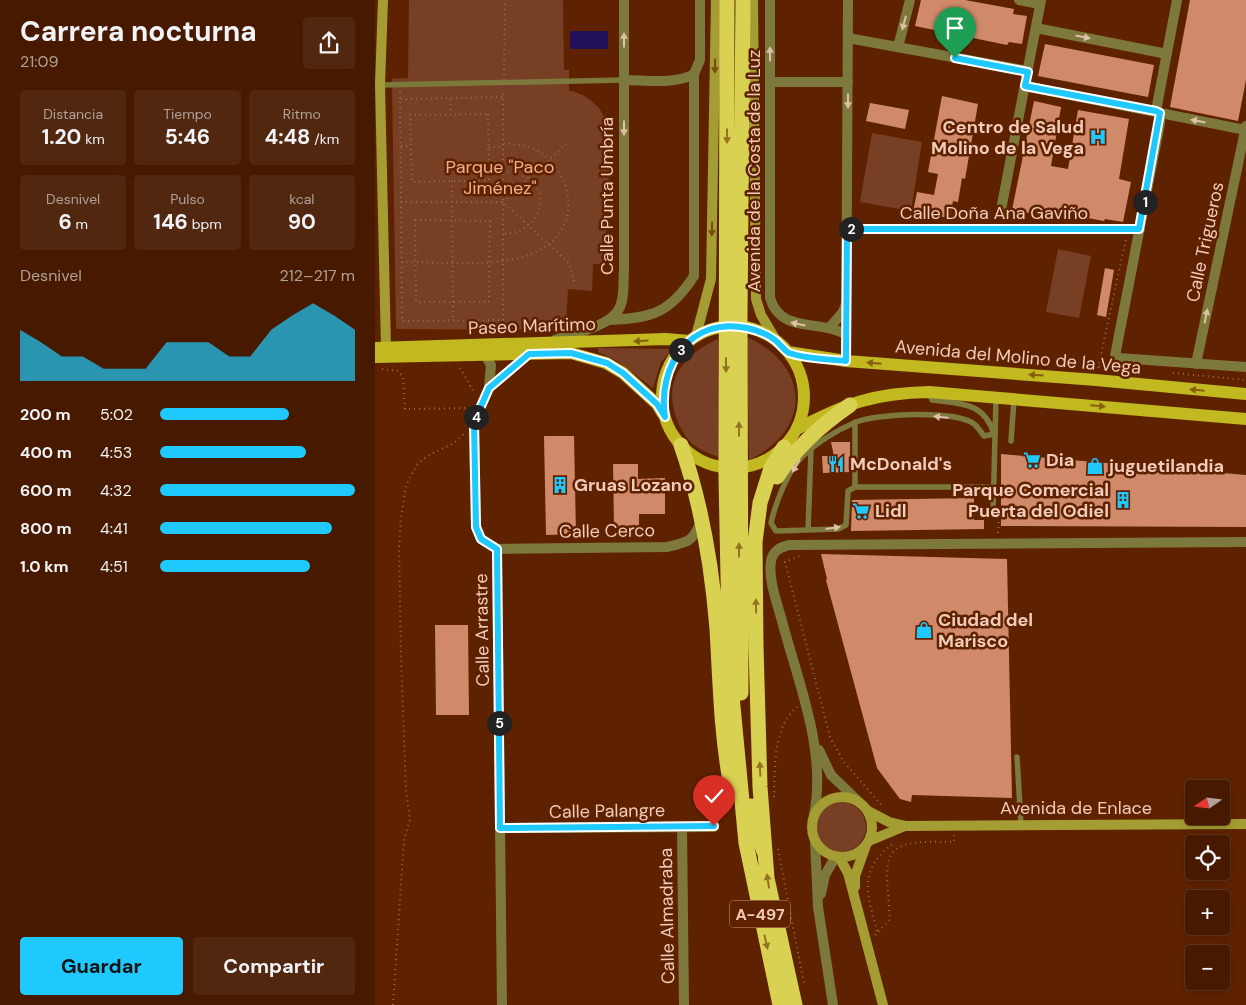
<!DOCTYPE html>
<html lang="es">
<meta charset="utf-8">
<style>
:root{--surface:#471a00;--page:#51270f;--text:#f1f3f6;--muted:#b0a199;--line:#5f3822;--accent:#1fc9fd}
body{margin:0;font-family:"DM Sans",sans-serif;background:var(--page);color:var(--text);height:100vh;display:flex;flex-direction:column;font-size:19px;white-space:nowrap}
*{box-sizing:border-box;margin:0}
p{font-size:16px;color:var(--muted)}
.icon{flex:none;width:28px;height:28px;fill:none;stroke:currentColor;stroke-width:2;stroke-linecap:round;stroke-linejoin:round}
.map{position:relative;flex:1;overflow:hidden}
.drawer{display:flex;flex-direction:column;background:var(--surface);width:375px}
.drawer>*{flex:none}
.needle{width:32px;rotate:256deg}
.fabs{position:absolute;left:810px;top:780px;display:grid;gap:10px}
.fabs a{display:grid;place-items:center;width:45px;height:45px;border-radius:5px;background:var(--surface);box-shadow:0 2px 8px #0003,0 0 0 1px var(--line);font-size:25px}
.pin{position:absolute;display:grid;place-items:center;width:42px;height:42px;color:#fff;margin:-51px -21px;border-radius:50% 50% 50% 0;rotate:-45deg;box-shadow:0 0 5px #0007}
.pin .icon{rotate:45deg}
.km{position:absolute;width:25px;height:25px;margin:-12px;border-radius:50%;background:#222;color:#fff;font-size:14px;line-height:25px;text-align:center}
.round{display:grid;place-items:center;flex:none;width:52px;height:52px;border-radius:5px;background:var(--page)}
.overview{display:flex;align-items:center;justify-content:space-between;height:85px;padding:0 20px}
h1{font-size:28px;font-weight:700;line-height:38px}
.figures{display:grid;grid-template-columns:repeat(3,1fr);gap:8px;height:85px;padding:5px 20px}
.figures div{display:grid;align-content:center;border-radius:5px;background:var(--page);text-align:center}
.figures b{font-size:21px;font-weight:700}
.figures small{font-size:14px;font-weight:400}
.figures p{font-size:14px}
.chart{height:140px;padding:10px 20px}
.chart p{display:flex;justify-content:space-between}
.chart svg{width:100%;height:90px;margin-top:5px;fill:var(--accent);opacity:.7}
.button{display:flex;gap:10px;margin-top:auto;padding:10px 20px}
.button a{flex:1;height:58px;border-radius:5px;background:var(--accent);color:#111;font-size:20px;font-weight:700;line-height:58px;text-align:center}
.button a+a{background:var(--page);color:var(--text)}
ul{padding:0 20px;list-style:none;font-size:16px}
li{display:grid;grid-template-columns:80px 60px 1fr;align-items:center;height:38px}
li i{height:12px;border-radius:6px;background:var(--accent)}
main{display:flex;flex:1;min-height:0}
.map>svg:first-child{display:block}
.green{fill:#773f24}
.water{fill:#23105b}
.building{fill:#d18a69}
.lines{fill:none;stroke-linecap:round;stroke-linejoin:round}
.path{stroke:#9c684d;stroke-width:2;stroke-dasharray:1 4;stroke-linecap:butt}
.lane{stroke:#7d793c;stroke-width:5.5}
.street{stroke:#7d793c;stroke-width:10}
.secondary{stroke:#a49d33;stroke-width:10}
.primary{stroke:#c2b820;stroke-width:12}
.highway{stroke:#d9d151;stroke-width:15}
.oneway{fill:#e0bfa7}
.oneway2{fill:#774d12}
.oneway3{fill:#967124}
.oneway4{fill:#875e0d}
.route-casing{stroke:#fff;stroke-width:10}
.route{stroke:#1fc9fd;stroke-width:6}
.labels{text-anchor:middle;stroke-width:5;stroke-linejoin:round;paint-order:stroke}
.shield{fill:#5f2200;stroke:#c69882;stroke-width:1}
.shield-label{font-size:16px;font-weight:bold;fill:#f2cbba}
.poi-label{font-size:18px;font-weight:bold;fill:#f2cbba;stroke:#5f2200;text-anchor:start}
.park-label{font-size:18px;fill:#f1ac8d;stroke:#5f2200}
.street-label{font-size:18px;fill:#f2cbba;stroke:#5f2200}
</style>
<main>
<section class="drawer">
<div class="overview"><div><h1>Carrera nocturna</h1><p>21:09</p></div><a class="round"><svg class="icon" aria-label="share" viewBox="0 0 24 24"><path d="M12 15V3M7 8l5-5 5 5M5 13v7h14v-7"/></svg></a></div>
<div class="figures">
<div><p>Distancia</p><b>1.20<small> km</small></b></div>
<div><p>Tiempo</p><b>5:46</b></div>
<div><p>Ritmo</p><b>4:48<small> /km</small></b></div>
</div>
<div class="figures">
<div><p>Desnivel</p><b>6<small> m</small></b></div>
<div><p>Pulso</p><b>146<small> bpm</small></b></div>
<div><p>kcal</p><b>90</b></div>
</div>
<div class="chart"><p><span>Desnivel</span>212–217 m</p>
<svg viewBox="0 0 160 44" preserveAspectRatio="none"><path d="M0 44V19L10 25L20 32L30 32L40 38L50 38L60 38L70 25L80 25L90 25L100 32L110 32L120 19L130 12L140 6L150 12L160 19V44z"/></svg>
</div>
<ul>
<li><b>200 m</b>5:02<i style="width:66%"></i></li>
<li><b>400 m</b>4:53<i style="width:75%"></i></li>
<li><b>600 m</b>4:32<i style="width:100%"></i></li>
<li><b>800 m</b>4:41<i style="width:88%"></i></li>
<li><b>1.0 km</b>4:51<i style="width:77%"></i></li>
</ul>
<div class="button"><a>Guardar</a><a>Compartir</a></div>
</section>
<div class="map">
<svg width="871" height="1005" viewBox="0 0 871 1005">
<rect width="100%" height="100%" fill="#5f2200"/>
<path class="green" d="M34 0H188L189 70H194V91C207 92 224 104 229 117 238 138 232 210 231 237H239L238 264H218L217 291 193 289 191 323 186 328 179 330 21 329 17 85V79L33 78Z
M497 133 547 142 536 211 485 202Z
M683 249 716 256 704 318 671 312Z
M372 337C436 366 437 430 374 460Z
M343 339 345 458C337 454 327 451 320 446 311 439 305 428 301 417 288 380 309 354 343 339Z
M223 348 298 349 286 362 278 388 242 361 223 352Z
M441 827a25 25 0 1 1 50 0a25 25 0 1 1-50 0Z"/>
<path class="water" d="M195 31H233V49H195Z"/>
<path class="building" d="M546 0H590L639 9 638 14 652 16 647 44 634 42 632 45 540 26Z
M815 0H871V80L863 121 795 107Z
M670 44 779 65 773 97 663 76Z
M567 96 603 104 590 179 587 178 583 202 578 201 575 218 538 212 542 192 559 195 563 174 553 172Z
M659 101 686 107 676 166 693 169 703 110 754 119 744 179 756 182 748 222 730 219 729 221 679 212 677 221 657 218 658 214 637 210Z
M495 103 534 110 530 129 491 121Z
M730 268 739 270 731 317 722 315Z
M169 436H199L201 534 171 535Z
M456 442H475V472L448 473 447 456H459Z
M626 454 871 475V527L626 526Z
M238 464H263V479L290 478V514H264V528H239Z
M599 498V520H609V529L476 531 477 500Z
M446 554 632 559 637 798 537 795 536 802 525 799 502 768 451 580 452 579Z
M60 625H93L94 715H61Z"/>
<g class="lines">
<path class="path" d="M129 75 130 0
M25 92 27 321 128 320V90
M26 99 128 97
M75 99 76 114
M113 114 114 180 37 182 35 115Z
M26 146H36
M114 147H128
M128 171C184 176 171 233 128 234
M77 181 78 321
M26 202H128L195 264 200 285
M128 202 191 144
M40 220 115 221 114 302H41Z
M27 262C64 262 126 268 159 253 205 233 203 180 165 152 154 145 141 145 128 143
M724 366 739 368
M85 368 100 394
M723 368 751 239
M7 369 23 371 28 377 30 409 94 408
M798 373 871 380
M623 533 624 518
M424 556 410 562 455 737 468 761 508 807
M399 797C400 769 398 726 422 707
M403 849 429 984
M502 931C492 892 482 870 520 842
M500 935 515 920C511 854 500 839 579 842V835
M18 1005 29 839 35 820 31 792 26 657 24 546 26 518 31 485 42 465 52 456 79 443 89 434"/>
<path class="lane" d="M5 85 249 80
M554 392 557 400C587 404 609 402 619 434L609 436C606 432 603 427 599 424 582 410 499 413 479 423 462 430 441 443 428 456 413 469 400 505 396 523L401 531 463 529 471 525 473 491 480 487H618
M480 422V487
M636 441 639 400
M618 514 621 399
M433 530 436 450
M642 757 646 825"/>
<path class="street" d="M395 0V298C406 334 443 319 470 334
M644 0 665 4
M661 28 792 54
M473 38 653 71
M523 47 535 0
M249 80C270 80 300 85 319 74
M395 82H473
M650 86 871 130
M781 111 802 0
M785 113V123L740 356 744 358 871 367
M626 210 666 0
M473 229H765
M235 320C277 318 295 313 319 276V74L325 60V0
M455 327 468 312 471 304
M180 340C197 334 236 326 244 309 250 298 248 282 249 270V0
M110 355 116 365 114 388
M471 361 473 0
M821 364 871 126
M122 549 127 1005
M122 549 106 539 101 527 99 422 114 388 154 354
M122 549 292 547C313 542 318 542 326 521
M444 750 456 775 482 800
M439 815C452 751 423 682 407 621 402 603 393 579 396 561 398 550 406 547 415 545L871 542
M307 827 309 1005
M125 828 339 827
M440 841 443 907 458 1005
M446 894 450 875 461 856"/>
<path class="secondary" d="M8 0 5 85 11 348
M378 0 381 299 386 315 401 340
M321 336 336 279 341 0
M437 827a30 30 0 1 1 60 0a30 30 0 1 1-60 0Z
M493 811 514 822 531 826 871 824
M494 841 530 826
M464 857 473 873 508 1005
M480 887V876L490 848"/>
<path class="primary" d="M287 397a71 71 0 1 1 142 0a71 71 0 1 1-142 0Z
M0 348 291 339 314 341
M413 352 471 361 721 380 871 394
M0 357 196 353 231 363 248 373 282 404 288 414
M422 429C470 404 498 393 554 392L871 419"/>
<path class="highway" d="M352 0 351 478 355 675 371 843 405 1005
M306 445C327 505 337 566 342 629 345 680 346 731 355 781
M409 447 396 468 385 503 380 542 381 646 385 787 392 878 420 1005
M402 477C421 447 446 425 475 405
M366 693 365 316 368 0
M376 806 379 822 389 852"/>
</g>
<defs><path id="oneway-solid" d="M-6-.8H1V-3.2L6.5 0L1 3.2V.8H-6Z" transform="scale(1.25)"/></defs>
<g class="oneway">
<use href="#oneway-solid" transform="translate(529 23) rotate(105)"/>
<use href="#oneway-solid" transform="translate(708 37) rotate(11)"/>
<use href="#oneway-solid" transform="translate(249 40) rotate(-90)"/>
<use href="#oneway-solid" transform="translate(395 54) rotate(-90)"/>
<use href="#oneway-solid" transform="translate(473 101) rotate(90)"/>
<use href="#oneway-solid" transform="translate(823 121) rotate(-169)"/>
<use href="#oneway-solid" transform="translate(249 128) rotate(90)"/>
<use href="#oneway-solid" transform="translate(831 316) rotate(-78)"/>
<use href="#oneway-solid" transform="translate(423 324) rotate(-168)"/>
<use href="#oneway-solid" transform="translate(566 417) rotate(-175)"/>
<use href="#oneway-solid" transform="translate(421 466) rotate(121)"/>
<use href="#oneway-solid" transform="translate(458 528) rotate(-8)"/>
</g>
<g class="oneway2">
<use href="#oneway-solid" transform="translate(340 66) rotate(91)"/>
<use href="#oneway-solid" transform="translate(337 229) rotate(91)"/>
</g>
<g class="oneway3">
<use href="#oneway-solid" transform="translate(352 136) rotate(90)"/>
<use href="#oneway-solid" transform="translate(351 365) rotate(90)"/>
<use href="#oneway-solid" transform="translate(364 429) rotate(-90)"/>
<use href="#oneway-solid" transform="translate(364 550) rotate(-90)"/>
<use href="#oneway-solid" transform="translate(381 606) rotate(-91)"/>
<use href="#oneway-solid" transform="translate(385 769) rotate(-92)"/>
<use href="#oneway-solid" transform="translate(393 881) rotate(-99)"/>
<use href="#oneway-solid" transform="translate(391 942) rotate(77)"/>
</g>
<g class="oneway4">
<use href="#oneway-solid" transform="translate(266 341) rotate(177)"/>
<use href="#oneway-solid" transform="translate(499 363) rotate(-175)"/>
<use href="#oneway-solid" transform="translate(661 375) rotate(-176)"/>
<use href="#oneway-solid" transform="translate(822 390) rotate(-174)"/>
<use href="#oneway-solid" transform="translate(723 406) rotate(5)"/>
</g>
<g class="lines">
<g class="route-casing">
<path id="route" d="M339 826 125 828 122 549 106 539 101 527 99 422 114 388 154 354 196 353 232 363 248 373 282 404 290 417C282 365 316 316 372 328 382 330 392 334 400 340 405 344 409 350 414 353 431 359 454 359 471 361L472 229H764L785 113 781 111 650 86 653 72 580 58"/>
</g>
<use href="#route" class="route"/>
</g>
<defs>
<g id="hospital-bare" transform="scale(1.35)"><path d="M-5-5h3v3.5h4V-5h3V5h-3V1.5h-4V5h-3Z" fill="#1fc9fd" stroke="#5f2200" stroke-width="2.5" paint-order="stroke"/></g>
<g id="supermarket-bare" transform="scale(1.35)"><path d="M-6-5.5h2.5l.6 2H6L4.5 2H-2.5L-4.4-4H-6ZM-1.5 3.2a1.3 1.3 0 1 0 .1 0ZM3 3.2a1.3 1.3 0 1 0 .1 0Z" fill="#1fc9fd" stroke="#5f2200" stroke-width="2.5" paint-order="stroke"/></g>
<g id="restaurant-bare" transform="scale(1.35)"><path d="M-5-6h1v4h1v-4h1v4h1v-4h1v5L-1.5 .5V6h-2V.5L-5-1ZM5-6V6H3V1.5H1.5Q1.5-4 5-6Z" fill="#1fc9fd" stroke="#5f2200" stroke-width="2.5" paint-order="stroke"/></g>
<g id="shop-bare" transform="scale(1.35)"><path d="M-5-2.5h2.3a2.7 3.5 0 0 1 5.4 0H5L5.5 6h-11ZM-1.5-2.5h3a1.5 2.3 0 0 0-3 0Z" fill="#1fc9fd" stroke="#5f2200" stroke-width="2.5" paint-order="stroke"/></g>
<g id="building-bare" transform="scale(1.35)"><path d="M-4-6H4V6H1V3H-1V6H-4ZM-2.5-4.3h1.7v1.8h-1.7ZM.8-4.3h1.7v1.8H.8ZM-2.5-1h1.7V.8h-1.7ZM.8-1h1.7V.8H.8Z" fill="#1fc9fd" stroke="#5f2200" stroke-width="2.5" paint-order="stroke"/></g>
</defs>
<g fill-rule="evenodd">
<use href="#hospital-bare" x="723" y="137"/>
<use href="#supermarket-bare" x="657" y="460"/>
<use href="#restaurant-bare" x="461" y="464"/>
<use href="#shop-bare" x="720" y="466"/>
<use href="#building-bare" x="185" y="485"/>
<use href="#building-bare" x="748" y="500"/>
<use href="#supermarket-bare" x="486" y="511"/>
<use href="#shop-bare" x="549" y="630"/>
</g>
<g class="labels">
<rect class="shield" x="355" y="900.5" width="60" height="27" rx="4"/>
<g class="shield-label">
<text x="385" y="920">A-497</text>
</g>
<g class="poi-label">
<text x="709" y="133" text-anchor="end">Centro de Salud<tspan x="709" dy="21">Molino de la Vega</tspan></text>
<text x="671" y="466">Dia</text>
<text x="475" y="470">McDonald's</text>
<text x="734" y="472">juguetilandia</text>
<text x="199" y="491">Gruas Lozano</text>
<text x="734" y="496" text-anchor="end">Parque Comercial<tspan x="734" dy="21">Puerta del Odiel</tspan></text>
<text x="500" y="517">Lidl</text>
<text x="563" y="626">Ciudad del<tspan x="563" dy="21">Marisco</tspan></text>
</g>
<g class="park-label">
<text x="125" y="173">Parque "Paco<tspan x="125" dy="21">Jiménez"</tspan></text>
</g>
<g class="street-label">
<text transform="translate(379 171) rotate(-90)" y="6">Avenida de la Costa de la Luz</text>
<text transform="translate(232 196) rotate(-90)" y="6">Calle Punta Umbría</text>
<text x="619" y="219">Calle Doña Ana Gaviño</text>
<text transform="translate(830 242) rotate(-78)" y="6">Calle Trigueros</text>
<text transform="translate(157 326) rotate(-2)" y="6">Paseo Marítimo</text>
<text transform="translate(643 357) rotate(5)" y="6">Avenida del Molino de la Vega</text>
<text transform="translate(232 531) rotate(-1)" y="6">Calle Cerco</text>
<text transform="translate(107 630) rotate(-91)" y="6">Calle Arrastre</text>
<text x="701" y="814">Avenida de Enlace</text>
<text transform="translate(232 811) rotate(-1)" y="6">Calle Palangre</text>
<text transform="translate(292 916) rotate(-91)" y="6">Calle Almadraba</text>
</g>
</g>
</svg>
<div class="fabs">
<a><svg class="needle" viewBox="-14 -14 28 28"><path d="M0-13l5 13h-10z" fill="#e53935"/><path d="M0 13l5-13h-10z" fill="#b0a199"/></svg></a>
<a><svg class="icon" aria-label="locate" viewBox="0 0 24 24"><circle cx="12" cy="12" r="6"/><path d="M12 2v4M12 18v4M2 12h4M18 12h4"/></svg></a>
<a>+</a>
<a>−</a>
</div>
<div class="pin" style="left:580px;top:58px;background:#1e9e55"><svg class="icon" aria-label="arrive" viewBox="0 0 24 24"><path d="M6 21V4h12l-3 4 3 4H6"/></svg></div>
<div class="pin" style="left:339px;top:826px;background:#d93025"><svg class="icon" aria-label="check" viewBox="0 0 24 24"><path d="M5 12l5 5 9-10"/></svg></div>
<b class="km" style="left:770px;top:202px">1</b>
<b class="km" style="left:476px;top:229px">2</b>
<b class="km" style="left:306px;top:350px">3</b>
<b class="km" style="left:101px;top:417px">4</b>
<b class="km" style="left:124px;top:723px">5</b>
</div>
</main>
